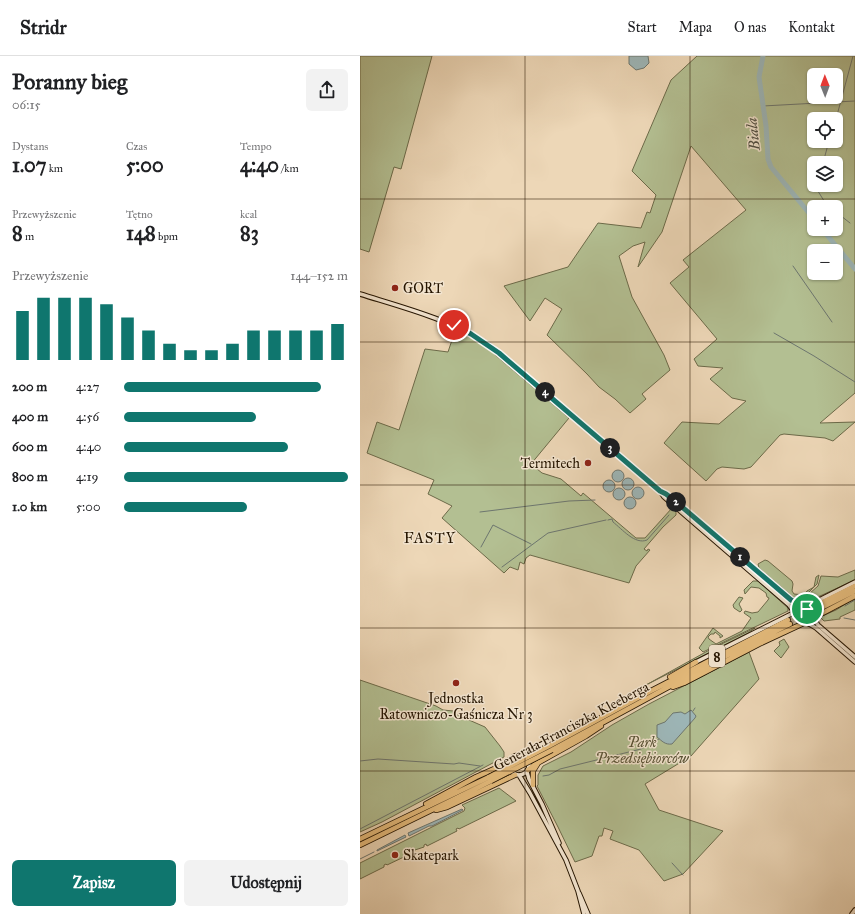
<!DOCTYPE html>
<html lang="pl">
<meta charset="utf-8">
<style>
:root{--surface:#fff;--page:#f2f2f2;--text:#202124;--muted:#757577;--line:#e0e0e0;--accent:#0f766e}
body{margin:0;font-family:"IM FELL Great Primer",serif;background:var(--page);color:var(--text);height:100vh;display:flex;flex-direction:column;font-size:15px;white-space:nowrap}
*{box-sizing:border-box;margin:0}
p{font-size:13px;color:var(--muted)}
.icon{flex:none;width:22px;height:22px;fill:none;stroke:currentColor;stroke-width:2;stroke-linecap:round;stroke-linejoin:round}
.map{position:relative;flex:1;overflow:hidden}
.details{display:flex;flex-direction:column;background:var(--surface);width:360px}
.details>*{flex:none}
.needle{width:26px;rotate:359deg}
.fabs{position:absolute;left:447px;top:12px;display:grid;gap:8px}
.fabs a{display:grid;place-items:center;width:36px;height:36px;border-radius:6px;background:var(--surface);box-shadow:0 1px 3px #0004;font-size:20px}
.pin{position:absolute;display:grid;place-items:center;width:34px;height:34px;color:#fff;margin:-17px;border:2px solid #fff;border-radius:50%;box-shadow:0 1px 4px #0007}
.km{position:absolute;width:20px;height:20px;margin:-10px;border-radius:50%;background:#222;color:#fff;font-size:11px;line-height:20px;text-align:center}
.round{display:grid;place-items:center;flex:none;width:42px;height:42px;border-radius:6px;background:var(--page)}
.overview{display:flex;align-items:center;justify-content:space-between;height:68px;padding:0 12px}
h1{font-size:22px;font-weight:700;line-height:30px}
.stats{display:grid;grid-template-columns:repeat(3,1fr);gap:6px;height:68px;padding:4px 12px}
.stats div{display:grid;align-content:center}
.stats b{font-size:20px;font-weight:700}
.stats small{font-size:11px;font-weight:400}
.stats p{font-size:11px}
.chart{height:112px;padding:8px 12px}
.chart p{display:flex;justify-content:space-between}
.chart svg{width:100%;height:72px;margin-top:4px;stroke:var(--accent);stroke-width:6}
.action{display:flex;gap:8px;margin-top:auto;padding:8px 12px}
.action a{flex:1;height:46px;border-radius:6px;background:var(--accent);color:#fff;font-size:16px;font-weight:700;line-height:46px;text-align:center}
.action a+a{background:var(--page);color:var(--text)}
ul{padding:0 12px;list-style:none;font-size:13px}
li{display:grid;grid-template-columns:64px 48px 1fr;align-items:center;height:30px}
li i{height:10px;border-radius:5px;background:var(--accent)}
header{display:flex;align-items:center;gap:24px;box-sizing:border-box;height:56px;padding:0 20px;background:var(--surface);border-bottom:1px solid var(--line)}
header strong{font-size:19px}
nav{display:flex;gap:22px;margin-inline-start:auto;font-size:14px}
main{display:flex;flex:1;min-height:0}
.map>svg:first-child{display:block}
.green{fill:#b3bf92;stroke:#6c6a49;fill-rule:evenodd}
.water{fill:#9db7b9;stroke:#6d766f}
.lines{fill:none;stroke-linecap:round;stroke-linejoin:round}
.stream{stroke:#6d766f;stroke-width:1}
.river{stroke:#9db7b9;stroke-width:5}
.highway-tunnel{stroke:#c5b092;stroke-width:4.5;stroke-dasharray:4.5 2;stroke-linecap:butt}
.secondary-casing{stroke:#241400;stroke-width:5.5}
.highway-casing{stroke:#241400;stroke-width:6}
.secondary{stroke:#f3e5d0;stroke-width:3.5}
.highway{stroke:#e6bc7c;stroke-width:4.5}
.highway-bridge-casing{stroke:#241400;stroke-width:6;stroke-linecap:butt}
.highway-bridge{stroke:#e6bc7c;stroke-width:4.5}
.route-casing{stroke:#fff;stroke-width:8}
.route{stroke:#0f766e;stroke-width:5}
.grid{fill:none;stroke:#241400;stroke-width:1;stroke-opacity:0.55}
.poi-dot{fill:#8f2418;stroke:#f3e5d0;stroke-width:1.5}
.labels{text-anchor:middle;stroke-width:3;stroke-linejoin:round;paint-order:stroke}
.shield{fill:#f3e5d0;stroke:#62533e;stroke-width:1}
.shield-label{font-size:13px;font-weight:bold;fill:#241400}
.poi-label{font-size:14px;fill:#241400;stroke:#f3e5d0;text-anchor:start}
.street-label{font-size:14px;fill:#241400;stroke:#f3e5d0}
.park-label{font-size:14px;font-style:italic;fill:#565033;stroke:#f3e5d0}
.water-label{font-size:15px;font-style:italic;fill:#4e4d41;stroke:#f3e5d0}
.neighbourhood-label{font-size:15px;letter-spacing:1px;fill:#241400;stroke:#f3e5d0}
</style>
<header>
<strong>Stridr</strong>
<nav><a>Start</a><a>Mapa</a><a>O nas</a><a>Kontakt</a></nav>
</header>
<main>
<section class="details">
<div class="overview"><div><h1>Poranny bieg</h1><p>06:15</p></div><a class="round"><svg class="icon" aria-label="share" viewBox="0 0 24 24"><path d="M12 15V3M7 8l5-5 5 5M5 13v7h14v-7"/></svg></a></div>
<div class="stats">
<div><p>Dystans</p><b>1.07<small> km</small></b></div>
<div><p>Czas</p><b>5:00</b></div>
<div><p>Tempo</p><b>4:40<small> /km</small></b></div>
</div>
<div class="stats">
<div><p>Przewyższenie</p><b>8<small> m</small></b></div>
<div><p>Tętno</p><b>148<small> bpm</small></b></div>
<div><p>kcal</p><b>83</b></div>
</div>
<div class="chart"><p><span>Przewyższenie</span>144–152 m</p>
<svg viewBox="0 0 160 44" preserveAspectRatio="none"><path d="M5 44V14M15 44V6M25 44V6M35 44V6M45 44V10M55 44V18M65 44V26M75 44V34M85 44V38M95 44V38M105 44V34M115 44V26M125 44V26M135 44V26M145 44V26M155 44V22"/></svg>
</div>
<ul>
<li><b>200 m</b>4:27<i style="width:88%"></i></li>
<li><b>400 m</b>4:56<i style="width:59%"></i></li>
<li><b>600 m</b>4:40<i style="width:73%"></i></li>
<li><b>800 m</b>4:19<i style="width:100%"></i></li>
<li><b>1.0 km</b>5:00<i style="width:55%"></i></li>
</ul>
<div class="action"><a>Zapisz</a><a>Udostępnij</a></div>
</section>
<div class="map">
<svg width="495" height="858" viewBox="0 0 495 858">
<rect width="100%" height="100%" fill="#edd7b7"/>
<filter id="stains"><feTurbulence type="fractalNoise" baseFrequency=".005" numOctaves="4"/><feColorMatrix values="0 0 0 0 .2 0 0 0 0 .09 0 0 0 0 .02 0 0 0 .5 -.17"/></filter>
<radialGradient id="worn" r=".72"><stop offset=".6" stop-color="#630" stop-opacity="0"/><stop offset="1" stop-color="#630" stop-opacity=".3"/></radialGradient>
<path class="green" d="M0 0H72L41 113 34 111 9 196 0 193Z
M337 0H495V337L460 367 495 366 473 385 465 382 424 378 420 379 391 411 384 413 362 411 357 413 346 425 304 387 322 366 359 368 386 345 372 342 350 323 363 312 338 310 334 303 357 283 310 227 329 211 323 204 386 154 331 90 302 176 278 211 285 186 273 190 259 200 272 241 304 299 310 314 282 338 286 343 270 357 255 343 239 331 227 318 187 279 202 253 185 242 170 265 144 230 208 211 238 167 281 172 287 156 290 157 296 139 272 115 311 24ZM454 19H476V41H454ZM454 63H476V85H454ZM454 107H476V129H454ZM454 151H476V173H454ZM454 195H476V217H454Z
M97 273 126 291 209 362 171 408 182 417 201 423 221 440 223 437 276 482H285L312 452 316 456V459L303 471 284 493 287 495 288 493 290 494 276 510 269 527 170 499 166 502 164 508 160 506 158 514 150 511 144 517 82 462 92 450 68 438 74 424 7 397 17 366 39 374 65 293 88 296 95 275Z
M405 504 408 505 432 525 433 528 432 535 434 538 444 539 447 535 454 531 456 521 459 519 457 528 447 538 448 546H439L399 512 398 508Z
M495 514V524L449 545 455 541H451L449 538 458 530 461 520 478 521Z
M393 525H398L428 552V555L343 596 339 592 353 572 363 580 360 582V580L355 576 354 578H351L348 581 349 583 356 588 382 575 391 562 384 557 385 555 392 557 398 556 408 544 409 542 407 541 406 537 399 532 391 531 385 538 384 534Z
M379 541 383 542 379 548 382 554 380 556 374 552 373 549Z
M495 542V554L480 561V563L464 565 460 561 476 554Z
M395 572 388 577 286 629 353 592Z
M424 583 429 591 421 602 414 595 420 589 419 586Z
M389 596 399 623 331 700 285 728 299 754 363 775 323 818 304 825 279 794 250 783 253 775 244 772 242 780H239L232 800 215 806 198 771 177 730 178 729V719L183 710 211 696 252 669 289 648Z
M0 624 76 650 83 654 93 655V657L125 671 140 690 144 696V701L22 766 0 776Z
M139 732 156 745 99 773 98 772 96 773 97 775 67 790 66 788 64 789V791L52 795 46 800 27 809 26 808 24 809V811L0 823V807L104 755 105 752 102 749Z"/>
<path class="water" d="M269 0H288L289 7 284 12 276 14 269 8Z
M252 420a6 6 0 1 1 12 0a6 6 0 1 1-12 0Z
M262 428a6 6 0 1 1 12 0a6 6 0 1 1-12 0Z
M243 430a6 6 0 1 1 12 0a6 6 0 1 1-12 0Z
M272 437a6 6 0 1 1 12 0a6 6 0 1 1-12 0Z
M253 438a6 6 0 1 1 12 0a6 6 0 1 1-12 0Z
M264 447a6 6 0 1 1 12 0a6 6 0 1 1-12 0Z
M331 654 336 660 335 662 312 688C305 689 302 685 297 681V669L305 666 313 657 321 656 325 658Z
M102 753 103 754 72 770H69L49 780 48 777Z
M45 779 46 781 17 795V794Z"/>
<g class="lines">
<path class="stream" d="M403 50 495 45
M476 63 493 0
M463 107 469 85
M457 129 456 132 466 148 470 151
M476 156 490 167
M433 210 472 266
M414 277 454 300 495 326
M120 456 209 445 235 444
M248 464 252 463 253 466C262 473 275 489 287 484L309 459
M121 491 133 469 171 488
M142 511 188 477 246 464
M485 550 495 544
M484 562 495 564
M333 655 335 652
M0 705 18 703 94 708 99 707 120 710
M183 720 189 719 200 713 281 693 299 683
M0 773 123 709
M0 803 14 796
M312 807 323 819"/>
<path class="river" d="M403 0 399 21 406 70 408 103 411 111 454 163
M462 173 495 213"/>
<path class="highway-tunnel" d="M428 564 457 549
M430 568 459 553"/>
<g class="secondary-casing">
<path id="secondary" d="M0 238C45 252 89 263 129 289L150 306 300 435 304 441 429 549 440 564 451 569 456 572 495 606
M301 435 306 438 321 450 431 544 447 553 458 569 495 601
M336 606 495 526
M149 709a10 10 0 1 1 20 0a10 10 0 1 1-20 0Z
M161 699 210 673
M167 716 169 723 182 748 199 787
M159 719 170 737 206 804 218 835 224 858
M219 837 228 858
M492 858 495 854"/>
</g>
<g class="highway-casing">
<path id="highway" d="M457 549 495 530
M459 553 495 535
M453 562 495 540
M310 621 336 606
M313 631 324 627 399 588 444 567
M210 673 234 662
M189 690 287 637 428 564
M192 694 360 603 430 568
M168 714 174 709 226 680 241 670
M173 729V715L178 707
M66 748 116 721 143 709 151 703
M76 754 87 751 155 719
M0 783 129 721
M0 789 131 725"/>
</g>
<use href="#secondary" class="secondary"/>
<use href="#highway" class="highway"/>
<g class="highway-bridge-casing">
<path id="highway-bridge" d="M129 721 189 690
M131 725 192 694"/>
</g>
<use href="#highway-bridge" class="highway-bridge"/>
</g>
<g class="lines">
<g class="route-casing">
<path id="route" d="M94 269 111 278 139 297 300 435 306 438 315 445 431 544 447 553"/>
</g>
<use href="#route" class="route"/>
</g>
<path class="grid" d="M165 0V858M330 0V858M0 143H495M0 286H495M0 429H495M0 572H495M0 715H495"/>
<g class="poi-dot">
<circle cx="35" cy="232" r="4"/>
<circle cx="228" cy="407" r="4"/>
<circle cx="96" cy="627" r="4"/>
<circle cx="35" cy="799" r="4"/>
</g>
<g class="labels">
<rect class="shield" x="349" y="589" width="16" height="22" rx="3"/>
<g class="shield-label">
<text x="357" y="605">8</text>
</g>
<g class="poi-label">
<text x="43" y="237">GORT</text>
<text x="220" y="412" text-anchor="end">Termitech</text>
<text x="96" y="647" text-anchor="middle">Jednostka<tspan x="96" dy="16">Ratowniczo-Gaśnicza Nr 3</tspan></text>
<text x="43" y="804">Skatepark</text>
</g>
<g class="street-label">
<text transform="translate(211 670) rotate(-28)" y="5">Generała Franciszka Kleeberga</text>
</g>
<g class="park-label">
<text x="282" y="691">Park<tspan x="282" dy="16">Przedsiębiorców</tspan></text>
</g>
<g class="water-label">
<text transform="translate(393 78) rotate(-96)" y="5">Biala</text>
</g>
<g class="neighbourhood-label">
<text x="70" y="487">FASTY</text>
</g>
</g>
<rect width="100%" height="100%" filter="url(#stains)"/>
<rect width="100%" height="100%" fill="url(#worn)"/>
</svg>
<div class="fabs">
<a><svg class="needle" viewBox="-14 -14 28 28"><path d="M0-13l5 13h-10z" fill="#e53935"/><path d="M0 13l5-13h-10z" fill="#757577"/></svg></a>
<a><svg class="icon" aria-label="locate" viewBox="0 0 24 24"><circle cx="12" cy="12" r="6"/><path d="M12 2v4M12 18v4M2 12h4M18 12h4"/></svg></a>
<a><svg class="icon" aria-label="layers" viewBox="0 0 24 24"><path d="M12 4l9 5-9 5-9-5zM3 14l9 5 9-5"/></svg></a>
<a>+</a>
<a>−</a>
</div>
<div class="pin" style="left:447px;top:553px;background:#1e9e55"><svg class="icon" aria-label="arrive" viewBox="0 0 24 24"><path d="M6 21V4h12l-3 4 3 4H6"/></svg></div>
<div class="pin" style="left:94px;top:269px;background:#d93025"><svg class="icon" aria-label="check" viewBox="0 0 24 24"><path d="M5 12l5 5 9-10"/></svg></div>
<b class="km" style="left:380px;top:501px">1</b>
<b class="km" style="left:316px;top:446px">2</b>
<b class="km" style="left:250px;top:392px">3</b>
<b class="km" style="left:185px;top:336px">4</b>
</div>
</main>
